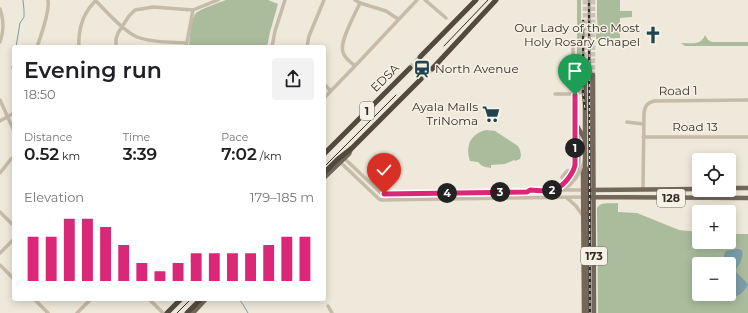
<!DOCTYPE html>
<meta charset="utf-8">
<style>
:root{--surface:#fff;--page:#f2f2f2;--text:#202124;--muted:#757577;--accent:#db2777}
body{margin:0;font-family:Montserrat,sans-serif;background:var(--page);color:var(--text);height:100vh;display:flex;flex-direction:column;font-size:15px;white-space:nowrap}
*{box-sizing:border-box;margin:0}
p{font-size:13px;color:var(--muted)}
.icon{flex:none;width:22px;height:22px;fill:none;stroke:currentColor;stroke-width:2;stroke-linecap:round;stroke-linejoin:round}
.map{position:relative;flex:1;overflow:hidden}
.drawer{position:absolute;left:12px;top:45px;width:314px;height:256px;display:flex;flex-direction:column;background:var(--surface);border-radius:4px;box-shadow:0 2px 10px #0003}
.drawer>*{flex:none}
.fabs{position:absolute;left:692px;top:153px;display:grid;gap:8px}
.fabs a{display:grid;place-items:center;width:44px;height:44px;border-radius:4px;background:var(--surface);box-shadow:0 2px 10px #0003;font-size:20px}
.pin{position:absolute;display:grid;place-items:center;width:34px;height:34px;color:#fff;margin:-41px -17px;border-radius:50% 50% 50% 0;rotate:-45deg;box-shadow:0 0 4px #0007}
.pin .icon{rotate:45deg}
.km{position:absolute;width:20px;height:20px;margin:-10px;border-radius:50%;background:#222;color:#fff;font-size:11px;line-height:20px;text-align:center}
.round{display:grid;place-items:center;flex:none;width:42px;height:42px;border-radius:4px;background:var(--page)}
.overview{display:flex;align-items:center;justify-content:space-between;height:68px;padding:0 12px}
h1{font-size:22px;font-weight:600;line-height:30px}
.figures{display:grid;grid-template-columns:repeat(3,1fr);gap:6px;height:68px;padding:4px 12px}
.figures div{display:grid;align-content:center}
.figures b{font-size:17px;font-weight:600}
.figures small{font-size:11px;font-weight:400}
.figures p{font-size:11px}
.chart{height:112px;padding:8px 12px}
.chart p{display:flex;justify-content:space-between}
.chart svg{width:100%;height:72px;margin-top:4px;stroke:var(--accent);stroke-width:6}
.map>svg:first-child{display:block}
.green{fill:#abbc9c;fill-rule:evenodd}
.water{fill:#7c9ea8}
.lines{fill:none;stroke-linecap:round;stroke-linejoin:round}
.stream{stroke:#7c9ea8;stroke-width:1}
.major-tunnel{stroke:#c9c3b6;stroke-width:4.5;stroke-dasharray:4.5 2;stroke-linecap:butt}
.highway-tunnel{stroke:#c9c3b6;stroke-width:5;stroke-dasharray:5 2.5;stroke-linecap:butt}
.minor{stroke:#c5bba8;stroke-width:3.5}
.major{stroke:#73675a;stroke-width:4.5}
.highway{stroke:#53493f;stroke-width:5}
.tram{stroke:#332d27;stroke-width:1}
.rail-casing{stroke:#332d27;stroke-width:2.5}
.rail{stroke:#f7f2e6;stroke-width:1;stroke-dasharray:3;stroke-linecap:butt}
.route-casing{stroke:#fff;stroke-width:8}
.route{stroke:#db2777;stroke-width:5}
.labels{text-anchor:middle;stroke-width:3;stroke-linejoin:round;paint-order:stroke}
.shield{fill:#f7f2e6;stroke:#6e6860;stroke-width:1}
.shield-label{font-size:11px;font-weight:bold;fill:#332d27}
.poi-label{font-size:12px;fill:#332d27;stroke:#f7f2e6;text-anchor:end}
.street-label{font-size:12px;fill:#332d27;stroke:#f7f2e6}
</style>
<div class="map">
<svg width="748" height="313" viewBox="0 0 748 313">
<rect width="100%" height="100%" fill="#eee9da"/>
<path class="green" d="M226 0H268L278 4 270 32 267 47H189C190 38 190 20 196 13 199 10 220 2 226 0Z
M577 0H581V91L577 94Z
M597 0H620V11H632V17L620 18V38L596 39V34L598 30 597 17Z
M705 35 708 40 712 42H748V46H685L681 43C691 43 701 46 705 35Z
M577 128C581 135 581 141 581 149 581 166 581 176 566 186V185L573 176 577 167Z
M486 130 495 131 518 146 520 150 521 155 520 159 515 161 514 160 505 164 491 165V168C485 167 481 166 478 162L470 161C465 146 470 134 486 130Z
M618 203V212L637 213 679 230 699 232V242H729V234H748V313H598L597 208C601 201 610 204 618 203ZM699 264H729V294H699Z"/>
<path class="water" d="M700 242H728L730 244 728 247C718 251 708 250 700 242Z
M737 249C748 249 740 263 736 270L737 273 748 284C745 292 735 301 728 294H729V273L732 270 729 266V264H727C723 259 723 256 726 251Z"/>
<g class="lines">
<path class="stream" d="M16 47 20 23 24 17V10L23 0
M14 55 12 68 14 75
M239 299 242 303 248 313"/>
<path class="major-tunnel" d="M585 0V75
M593 0V75"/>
<path class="highway-tunnel" d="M410 68 420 57
M421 79 432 69"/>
<path class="minor" d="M95 0C106 11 123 31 137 37 152 43 172 42 187 43
M355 0 360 3 386 11 398 19
M425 0 446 18
M0 9C4 20 4 31 0 42
M573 44V76L575 94
M37 47C41 35 50 12 48 0
M79 47C78 35 81 20 88 10 90 6 94 3 96 0
M116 47V39L118 33 129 16 135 10 153 7 193 10 218 0
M186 47 193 10
M272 47 275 31 285 0
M307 47 309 36 324 0
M355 66C351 62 344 58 343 52 339 42 355 14 360 3
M324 84 331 91
M555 94H575V96
M575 97 576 95 585 89
M324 98 355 66 417 0
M0 100 14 131
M0 121 14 113
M627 122 643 124
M643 137H748
M344 158 382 194 527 192 530 190H584
M340 162 379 199 381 200 584 197
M0 173 11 159 14 157
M564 183 562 177 567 171 574 170
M643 189 644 113C645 106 647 103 654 101L748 100
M554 190C564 184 572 176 575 165V97
M563 190C574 183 580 175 584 162
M566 197 576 206 583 216
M0 212 14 226
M0 253 14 239
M0 265 14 279
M34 299 48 313
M149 299 163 313
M328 306 332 313
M77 313 91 299"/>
<path class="major" d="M585 75V166L587 172V313
M593 75 594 313
M575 122 585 140
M324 178 349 154 351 149
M729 188H748
M591 190 699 189
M584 197 748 198
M193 313 206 299
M584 313 583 173 585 168"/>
<path class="highway" d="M420 57 476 0
M432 69 496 0
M324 154 410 68
M324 173 338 159 352 148 421 79
M167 313 181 299
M187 313 201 299"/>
<path class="tram" d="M444 46 488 0
M324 167 396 95
M177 313 191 299"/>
<g class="rail-casing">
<path id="rail" d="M589 0 590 313
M583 21V93L585 109"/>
</g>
<use href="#rail" class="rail"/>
</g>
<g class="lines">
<g class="route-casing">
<path id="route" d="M384 194 527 192 530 190C537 190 545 192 552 190 563 188 573 174 575 165V95"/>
</g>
<use href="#route" class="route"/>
</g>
<defs>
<g id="church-bare" transform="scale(1.38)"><path d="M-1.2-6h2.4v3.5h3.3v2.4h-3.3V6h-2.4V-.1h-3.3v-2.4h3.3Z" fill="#21434f" stroke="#f7f2e6" stroke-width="2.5" paint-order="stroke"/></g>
<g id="station-bare" transform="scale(1.38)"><path d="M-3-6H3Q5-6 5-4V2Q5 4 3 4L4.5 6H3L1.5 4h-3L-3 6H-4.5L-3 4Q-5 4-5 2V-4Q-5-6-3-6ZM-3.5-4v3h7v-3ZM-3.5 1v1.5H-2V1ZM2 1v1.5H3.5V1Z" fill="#21434f" stroke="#f7f2e6" stroke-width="2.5" paint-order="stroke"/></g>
<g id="supermarket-bare" transform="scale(1.38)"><path d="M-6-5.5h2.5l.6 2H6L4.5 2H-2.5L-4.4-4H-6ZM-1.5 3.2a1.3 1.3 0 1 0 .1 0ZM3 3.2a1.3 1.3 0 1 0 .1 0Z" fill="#21434f" stroke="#f7f2e6" stroke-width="2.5" paint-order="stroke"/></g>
</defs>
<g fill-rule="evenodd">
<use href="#church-bare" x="653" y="35"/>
<use href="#station-bare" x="422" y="69"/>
<use href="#supermarket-bare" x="491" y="114"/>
</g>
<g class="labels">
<g class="shield">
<rect x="360" y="102" width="14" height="18" rx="3"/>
<rect x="657" y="189" width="28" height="18" rx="3"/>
<rect x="581" y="247" width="26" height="18" rx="3"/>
</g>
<g class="shield-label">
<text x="367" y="115">1</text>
<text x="671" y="202">128</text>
<text x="594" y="260">173</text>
</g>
<g class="poi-label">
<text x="640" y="32">Our Lady of the Most<tspan x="640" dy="14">Holy Rosary Chapel</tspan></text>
<text x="435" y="73" text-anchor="start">North Avenue</text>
<text x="478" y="111">Ayala Malls<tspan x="478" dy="14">TriNoma</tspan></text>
</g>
<g class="street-label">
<text transform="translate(385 78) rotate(-45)" y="4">EDSA</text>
<text transform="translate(678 91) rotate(-1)" y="4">Road 1</text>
<text x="695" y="131">Road 13</text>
</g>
</g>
</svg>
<div class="fabs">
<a><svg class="icon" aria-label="locate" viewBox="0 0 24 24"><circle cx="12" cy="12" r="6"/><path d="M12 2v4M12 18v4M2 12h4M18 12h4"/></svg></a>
<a>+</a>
<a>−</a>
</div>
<div class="pin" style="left:575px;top:95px;background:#1e9e55"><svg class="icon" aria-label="arrive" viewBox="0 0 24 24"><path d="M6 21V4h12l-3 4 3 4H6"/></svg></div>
<div class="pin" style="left:384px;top:194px;background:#d93025"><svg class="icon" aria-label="check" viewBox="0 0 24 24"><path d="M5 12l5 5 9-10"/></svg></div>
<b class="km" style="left:575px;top:148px">1</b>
<b class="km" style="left:552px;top:190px">2</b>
<b class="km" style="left:500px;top:192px">3</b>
<b class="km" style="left:447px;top:193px">4</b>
<section class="drawer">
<div class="overview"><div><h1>Evening run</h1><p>18:50</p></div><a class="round"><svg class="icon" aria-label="share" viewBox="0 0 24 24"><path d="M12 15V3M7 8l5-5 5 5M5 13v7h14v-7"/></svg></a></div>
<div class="figures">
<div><p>Distance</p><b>0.52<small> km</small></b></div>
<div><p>Time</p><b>3:39</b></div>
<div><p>Pace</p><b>7:02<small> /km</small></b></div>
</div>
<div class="chart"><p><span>Elevation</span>179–185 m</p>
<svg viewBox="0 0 160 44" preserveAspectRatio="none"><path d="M5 44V17M15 44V17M25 44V6M35 44V6M45 44V11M55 44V22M65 44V33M75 44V38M85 44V33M95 44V27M105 44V27M115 44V27M125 44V27M135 44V22M145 44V17M155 44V17"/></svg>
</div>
</section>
</div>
